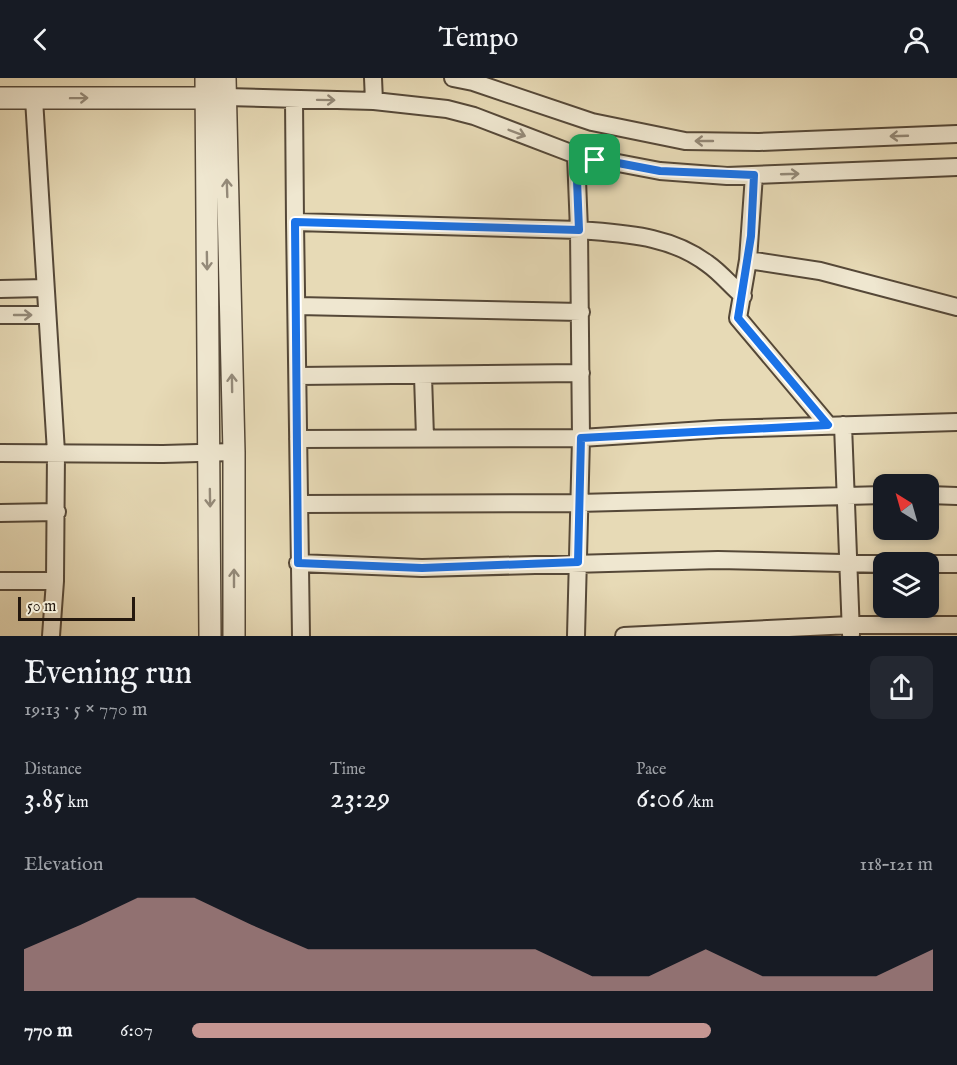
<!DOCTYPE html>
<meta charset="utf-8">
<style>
:root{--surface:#171b24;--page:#242831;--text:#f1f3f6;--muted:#9ea1a6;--accent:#c59692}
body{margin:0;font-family:"IM FELL English",serif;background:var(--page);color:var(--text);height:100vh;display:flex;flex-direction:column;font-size:22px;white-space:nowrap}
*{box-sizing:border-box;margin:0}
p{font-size:20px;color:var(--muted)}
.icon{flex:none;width:33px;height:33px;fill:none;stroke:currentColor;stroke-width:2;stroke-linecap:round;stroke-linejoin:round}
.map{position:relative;height:558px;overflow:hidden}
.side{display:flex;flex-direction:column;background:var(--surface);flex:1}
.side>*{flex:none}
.needle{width:39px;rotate:323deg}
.tools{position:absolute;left:873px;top:396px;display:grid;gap:12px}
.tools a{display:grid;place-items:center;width:66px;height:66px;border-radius:12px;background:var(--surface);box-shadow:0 3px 9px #0003;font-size:30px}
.scale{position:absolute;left:18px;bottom:15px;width:117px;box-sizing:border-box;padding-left:6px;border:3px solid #24180e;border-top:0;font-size:16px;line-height:21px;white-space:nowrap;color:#24180e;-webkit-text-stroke:4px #efe7d0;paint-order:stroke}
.pin{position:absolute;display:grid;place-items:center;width:51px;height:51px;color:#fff;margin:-26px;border-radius:12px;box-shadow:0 3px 9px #0006}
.round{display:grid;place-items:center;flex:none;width:63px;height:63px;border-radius:12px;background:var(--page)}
.head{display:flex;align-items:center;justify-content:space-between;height:102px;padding:0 24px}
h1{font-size:33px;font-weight:600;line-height:45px}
.metrics{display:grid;grid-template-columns:repeat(3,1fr);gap:9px;height:102px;padding:6px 24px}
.metrics div{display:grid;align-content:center}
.metrics b{font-size:30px;font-weight:600}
.metrics small{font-size:16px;font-weight:400}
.metrics p{font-size:16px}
.chart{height:168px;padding:12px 24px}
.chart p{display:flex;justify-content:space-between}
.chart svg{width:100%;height:108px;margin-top:6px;fill:var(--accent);opacity:.7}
ul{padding:0 24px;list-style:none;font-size:20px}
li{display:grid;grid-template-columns:96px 72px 1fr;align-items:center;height:45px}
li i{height:15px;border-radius:8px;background:var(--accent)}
header{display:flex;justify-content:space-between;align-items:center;height:78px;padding:0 24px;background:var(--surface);font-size:27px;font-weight:600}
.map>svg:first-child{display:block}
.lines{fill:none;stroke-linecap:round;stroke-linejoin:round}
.minor-casing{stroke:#554838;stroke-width:20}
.tertiary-casing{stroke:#554838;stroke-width:24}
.minor{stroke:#efe7d0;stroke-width:16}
.tertiary{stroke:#efe7d0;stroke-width:21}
.oneway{stroke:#948a79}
.route-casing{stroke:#fff;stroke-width:12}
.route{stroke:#1a73e8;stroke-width:8}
</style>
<header><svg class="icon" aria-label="back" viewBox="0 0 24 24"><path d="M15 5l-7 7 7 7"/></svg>Tempo<svg class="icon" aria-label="person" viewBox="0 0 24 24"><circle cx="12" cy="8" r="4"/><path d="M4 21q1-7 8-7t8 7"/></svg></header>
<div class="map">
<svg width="957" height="558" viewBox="0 0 957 558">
<rect width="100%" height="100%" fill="#e7dab6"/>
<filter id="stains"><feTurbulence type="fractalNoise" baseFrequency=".00333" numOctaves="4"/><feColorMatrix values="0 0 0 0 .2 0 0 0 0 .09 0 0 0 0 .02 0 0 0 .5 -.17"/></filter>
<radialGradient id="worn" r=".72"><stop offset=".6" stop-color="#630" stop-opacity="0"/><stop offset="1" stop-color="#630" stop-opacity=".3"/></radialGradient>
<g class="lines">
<g class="minor-casing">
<path id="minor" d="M373 0 374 23
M453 0 473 4 592 44 685 63 759 64 957 56
M226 19 374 23 447 31 474 38 576 77 660 93 727 98 957 89
M294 21 295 144
M754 97 748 182 738 240 828 347
M748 182 820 193 957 229
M0 211 45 210
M298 228 581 234
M0 237H47
M298 298 581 295
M423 298 425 359
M843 347 851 556
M298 361 581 360 720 351 957 344
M0 375 163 376 234 374
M928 417 957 418
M299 426 578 425 884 417
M0 435 57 434
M298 485 422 490 718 482 884 486
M928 486H957
M0 503H55L56 374 34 21
M51 558 55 503
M301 558 295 144 579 152 576 77
M576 558 581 360 579 152C625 156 670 157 708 186 721 195 731 208 743 218
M624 558 851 547H957"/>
</g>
<g class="tertiary-casing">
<path id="tertiary" d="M206 0 210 558
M225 0 234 374V558
M0 20H219"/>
</g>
<use href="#minor" class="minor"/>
<use href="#tertiary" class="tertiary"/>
</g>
<defs><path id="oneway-shaft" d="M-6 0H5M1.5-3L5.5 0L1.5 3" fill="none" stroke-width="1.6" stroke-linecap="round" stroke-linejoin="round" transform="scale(1.5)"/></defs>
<g class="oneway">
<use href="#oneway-shaft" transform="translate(79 20) rotate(-1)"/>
<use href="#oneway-shaft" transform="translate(326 22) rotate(1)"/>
<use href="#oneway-shaft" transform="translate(517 55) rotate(21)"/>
<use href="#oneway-shaft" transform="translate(899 58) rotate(178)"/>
<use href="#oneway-shaft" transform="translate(704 63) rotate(-180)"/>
<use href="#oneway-shaft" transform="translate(790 96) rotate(-2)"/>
<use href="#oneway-shaft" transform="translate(227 110) rotate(-92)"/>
<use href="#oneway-shaft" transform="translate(207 183) rotate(89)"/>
<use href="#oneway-shaft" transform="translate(23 237)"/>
<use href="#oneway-shaft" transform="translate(232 305) rotate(-91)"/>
<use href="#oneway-shaft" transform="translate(210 420) rotate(89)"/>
<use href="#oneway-shaft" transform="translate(234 500) rotate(-90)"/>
</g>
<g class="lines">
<g class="route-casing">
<path id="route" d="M576 77 660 93 754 97 751 158 738 240 828 347 581 360 578 484 422 490 298 485 295 144 579 152Z"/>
</g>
<use href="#route" class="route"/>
</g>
<rect width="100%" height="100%" filter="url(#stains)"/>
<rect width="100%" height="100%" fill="url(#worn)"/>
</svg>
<div class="tools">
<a><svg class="needle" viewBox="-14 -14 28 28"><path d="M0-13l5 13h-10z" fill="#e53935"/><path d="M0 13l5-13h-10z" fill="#9ea1a6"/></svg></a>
<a><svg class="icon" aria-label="layers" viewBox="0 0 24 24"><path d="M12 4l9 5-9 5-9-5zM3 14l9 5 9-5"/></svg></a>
</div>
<div class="scale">50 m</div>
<div class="pin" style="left:595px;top:82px;background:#1e9e55"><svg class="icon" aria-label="arrive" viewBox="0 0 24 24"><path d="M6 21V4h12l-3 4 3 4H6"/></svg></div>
</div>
<section class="side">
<div class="head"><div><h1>Evening run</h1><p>19:13 · 5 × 770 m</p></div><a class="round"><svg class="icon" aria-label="share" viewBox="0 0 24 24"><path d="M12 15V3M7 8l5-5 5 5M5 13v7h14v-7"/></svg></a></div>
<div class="metrics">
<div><p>Distance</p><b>3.85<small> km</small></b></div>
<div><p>Time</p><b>23:29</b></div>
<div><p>Pace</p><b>6:06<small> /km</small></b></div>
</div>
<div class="chart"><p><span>Elevation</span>118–121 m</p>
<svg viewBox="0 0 160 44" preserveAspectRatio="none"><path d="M0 44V27L10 17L20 6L30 6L40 17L50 27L60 27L70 27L80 27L90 27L100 38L110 38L120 27L130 38L140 38L150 38L160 27V44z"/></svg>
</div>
<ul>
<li><b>770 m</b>6:07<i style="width:70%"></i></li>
</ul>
</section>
